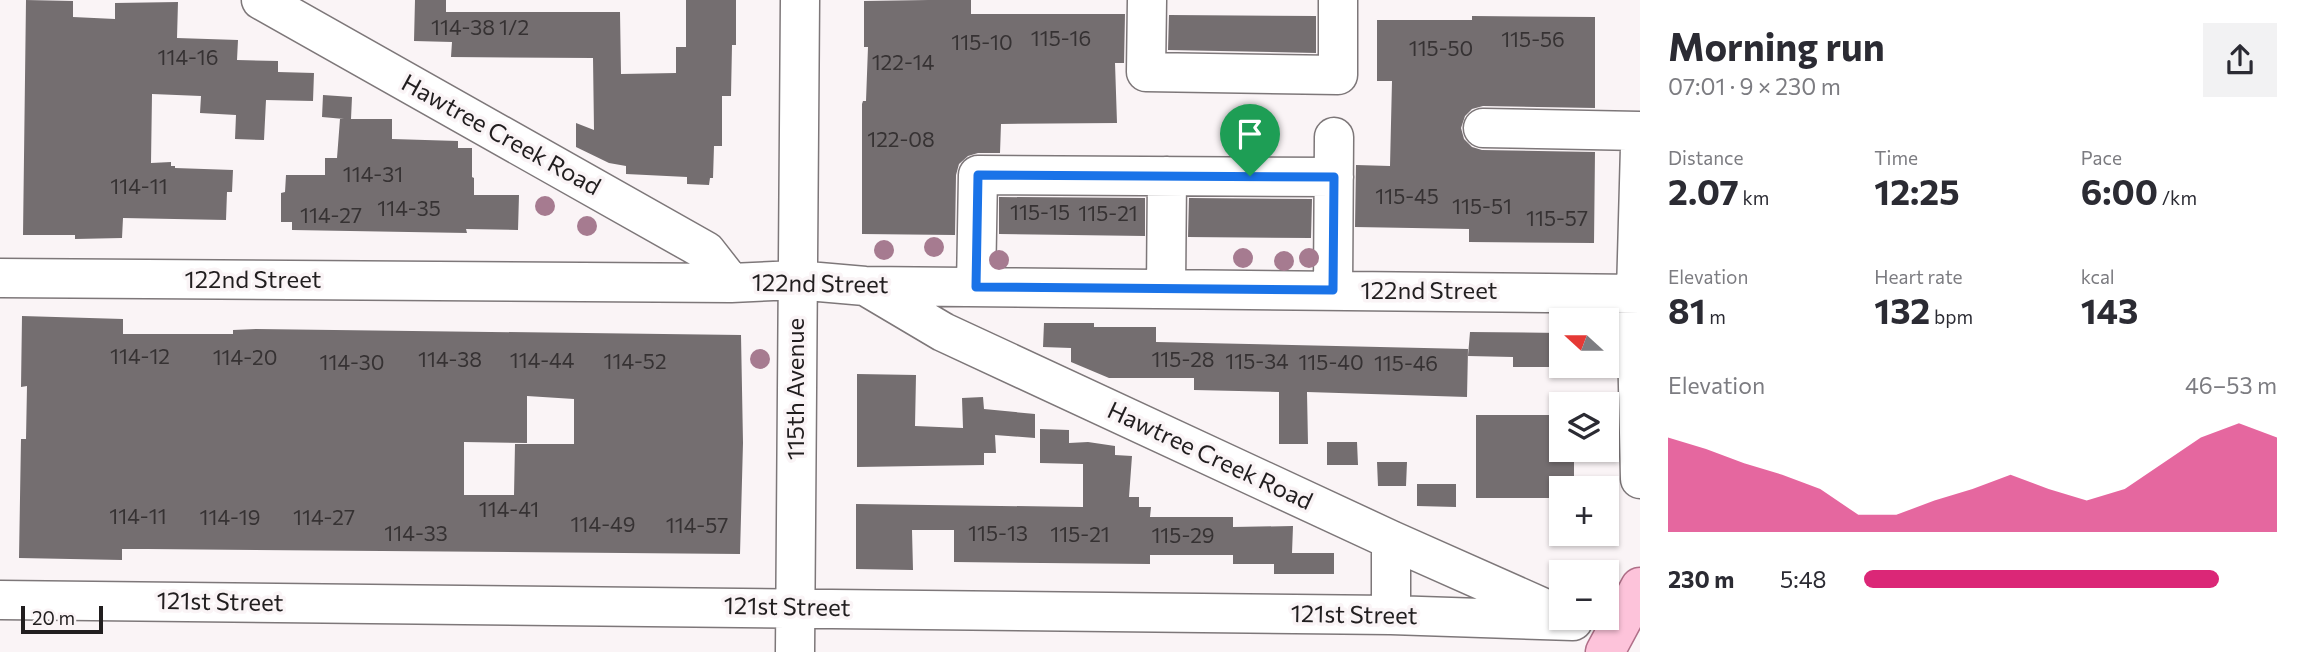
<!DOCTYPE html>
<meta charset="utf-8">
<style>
:root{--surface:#fff;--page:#f2f2f3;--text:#2b2b33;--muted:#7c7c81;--accent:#db2777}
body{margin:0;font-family:Commissioner,sans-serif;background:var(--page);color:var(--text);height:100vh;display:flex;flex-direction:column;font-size:26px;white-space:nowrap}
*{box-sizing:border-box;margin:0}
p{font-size:23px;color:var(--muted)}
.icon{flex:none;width:38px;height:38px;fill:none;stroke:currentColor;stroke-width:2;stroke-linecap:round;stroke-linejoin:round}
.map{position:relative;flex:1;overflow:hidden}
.side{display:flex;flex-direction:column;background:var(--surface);width:665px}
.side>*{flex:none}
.needle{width:46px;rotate:291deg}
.fabs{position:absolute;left:1549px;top:308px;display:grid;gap:14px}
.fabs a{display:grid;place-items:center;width:70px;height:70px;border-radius:0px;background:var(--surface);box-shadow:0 2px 5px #0004;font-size:35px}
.scale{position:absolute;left:21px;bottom:18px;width:82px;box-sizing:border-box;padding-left:7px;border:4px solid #211e1f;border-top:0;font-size:19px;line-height:24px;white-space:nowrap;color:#211e1f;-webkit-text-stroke:5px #faf4f6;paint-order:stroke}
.pin{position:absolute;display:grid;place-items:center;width:60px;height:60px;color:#fff;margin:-72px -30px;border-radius:50% 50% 50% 0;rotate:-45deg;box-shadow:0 0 7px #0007}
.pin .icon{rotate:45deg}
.round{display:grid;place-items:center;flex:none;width:74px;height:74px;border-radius:0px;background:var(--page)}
.headline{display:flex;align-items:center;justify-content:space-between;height:119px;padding:0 28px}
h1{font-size:38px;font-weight:700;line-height:52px}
.figures{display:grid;grid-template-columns:repeat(3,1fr);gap:10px;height:119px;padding:7px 28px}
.figures div{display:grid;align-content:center}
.figures b{font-size:35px;font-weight:700}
.figures small{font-size:19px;font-weight:400}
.figures p{font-size:19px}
.chart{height:196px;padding:14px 28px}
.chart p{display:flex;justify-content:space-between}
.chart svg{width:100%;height:126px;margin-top:7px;fill:var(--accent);opacity:.7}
ul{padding:0 28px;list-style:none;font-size:23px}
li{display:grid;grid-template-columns:112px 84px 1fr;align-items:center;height:52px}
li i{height:18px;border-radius:9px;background:var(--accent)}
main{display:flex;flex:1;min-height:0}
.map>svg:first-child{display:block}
.building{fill:#746e70;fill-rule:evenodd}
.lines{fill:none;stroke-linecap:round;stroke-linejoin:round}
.minor-casing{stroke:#7d7779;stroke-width:41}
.major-casing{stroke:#af6f88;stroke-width:41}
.minor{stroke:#fff;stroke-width:38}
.major{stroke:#fdc3da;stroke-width:38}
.tree{fill:#a67b90}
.route-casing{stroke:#fff;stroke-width:14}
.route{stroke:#1a73e8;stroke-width:9}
.labels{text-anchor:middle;stroke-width:7;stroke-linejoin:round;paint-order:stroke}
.number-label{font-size:21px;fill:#363233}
.street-label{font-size:24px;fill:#211e1f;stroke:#faf4f6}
</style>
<main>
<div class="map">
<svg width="1640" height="652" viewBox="0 0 1640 652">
<rect width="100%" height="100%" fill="#faf4f6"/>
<path class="building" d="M26 0 73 1V17L115 19V3L178 2 177 38 238 40 237 60 278 61V72L314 73 313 101 266 100 264 140 235 139 236 115 200 113 201 96 152 94 151 163 171 162V166H175V168L233 170 232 192H227L226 220 123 218 122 238 75 239V235H23Z
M415 0H446V12H620L621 74 676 73V47H686V0H736V45H732L731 96H722V146H714L713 178H710L709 185 687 184V177L626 174V166L609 163 576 147V123L594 130 593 58 451 57 452 42 414 41Z
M928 0H971V14H1125L1124 63H1115L1117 123 1001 124 1000 153H978L968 156 959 164 956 175 955 235 862 234V104L863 101H866L868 47H864V1Z
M1169 15 1316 16V53L1168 50Z
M1472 16 1595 17V108L1483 106 1472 109 1465 116 1461 128 1464 139 1472 147 1482 150 1595 152 1594 243 1469 242V229L1355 227 1356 165 1390 166 1392 81H1377V20H1472Z
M323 95 352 97 351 119H392V139L458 141V148H472V177L474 178V195H519L518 230 466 229 467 233 292 230V222H281V193L285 192 286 175H325V158H337L340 119H344L322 117Z
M999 197 1145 198V236L999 234Z
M1189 198 1312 199 1311 238 1188 237Z
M22 316 123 319V334H233V330L256 329 741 335 743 443 740 554 148 549H122V560L19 558 21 439H26L27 386 21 387ZM527 396 574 399V444H515L514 495H464V442L527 443Z
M1044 323H1094V327H1156V342L1468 349 1467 397 1307 392 1308 444H1279V392L1194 390V378H1109L1071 362V348L1043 347Z
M1470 332 1561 333V367H1513V357L1468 356Z
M857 374 916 375 915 426 963 428 962 398 983 397 984 409 1035 414V438L995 435 996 453H984V465L857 467Z
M1476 415H1561V450H1574V488H1561V498H1476Z
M1040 429 1069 430V443L1088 442 1115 446V455L1132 456 1129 497H1139V507H1151L1150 517H1233V527L1293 526 1292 553H1334V574H1274V564H1233V555H1150V564L954 562V530H912L913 570 856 569V504L1083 507V464L1040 463Z
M1327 442H1357L1358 465H1327Z
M1377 462H1407L1406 486H1378Z
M1417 484H1456V507L1417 506Z"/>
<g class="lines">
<g class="minor-casing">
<path id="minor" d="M261 0 706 251 731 283
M1147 0 1146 72 1338 75V0
M1483 128 1640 131
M1640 147 1636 293 1640 479
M0 278 731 283 796 280 865 286 1640 294
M867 287 943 332 1391 540 1553 612
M976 287 978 175 1334 177
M1166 289 1167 176
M1333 290 1334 137
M0 600 1391 615 1573 621
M1391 615V540
M795 652 800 0"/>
</g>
<g class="major-casing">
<path id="major" d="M1605 652 1640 587"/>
</g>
<use href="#minor" class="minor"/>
<use href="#major" class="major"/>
</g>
<g class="tree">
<circle cx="545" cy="206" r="10"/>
<circle cx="587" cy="226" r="10"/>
<circle cx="934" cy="247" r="10"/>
<circle cx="884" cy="250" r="10"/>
<circle cx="1243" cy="258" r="10"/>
<circle cx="1309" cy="258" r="10"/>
<circle cx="999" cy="260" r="10"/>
<circle cx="1284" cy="261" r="10"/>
<circle cx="760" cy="359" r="10"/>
</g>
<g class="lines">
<g class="route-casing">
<path id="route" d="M978 175 1334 177 1333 290 976 287Z"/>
</g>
<use href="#route" class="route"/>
</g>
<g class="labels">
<g class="number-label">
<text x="480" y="35">114-38 1/2</text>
<text x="1061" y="46">115-16</text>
<text x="1533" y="47">115-56</text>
<text x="982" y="50">115-10</text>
<text x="1441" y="56">115-50</text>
<text x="188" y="65">114-16</text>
<text x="903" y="70">122-14</text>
<text x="901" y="147">122-08</text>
<text x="373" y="182">114-31</text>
<text x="139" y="194">114-11</text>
<text x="1407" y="204">115-45</text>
<text x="1482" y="214">115-51</text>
<text x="409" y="216">114-35</text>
<text x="1040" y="220">115-15</text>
<text x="1108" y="221">115-21</text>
<text x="331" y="223">114-27</text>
<text x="1557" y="226">115-57</text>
<text x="140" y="364">114-12</text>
<text x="245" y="365">114-20</text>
<text x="450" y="367">114-38</text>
<text x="1183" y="367">115-28</text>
<text x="542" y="368">114-44</text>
<text x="635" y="369">114-52</text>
<text x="1257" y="369">115-34</text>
<text x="352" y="370">114-30</text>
<text x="1331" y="370">115-40</text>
<text x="1406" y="371">115-46</text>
<text x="509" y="517">114-41</text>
<text x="138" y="524">114-11</text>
<text x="230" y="525">114-19</text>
<text x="324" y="525">114-27</text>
<text x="603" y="532">114-49</text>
<text x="697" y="533">114-57</text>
<text x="416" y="541">114-33</text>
<text x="998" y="541">115-13</text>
<text x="1080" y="542">115-21</text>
<text x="1183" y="543">115-29</text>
</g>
<g class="street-label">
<text transform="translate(501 135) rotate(29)" y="8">Hawtree Creek Road</text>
<text x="253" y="288">122nd Street</text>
<text transform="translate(820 284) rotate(1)" y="8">122nd Street</text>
<text x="1429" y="299">122nd Street</text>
<text transform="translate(796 389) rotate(-90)" y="8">115th Avenue</text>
<text transform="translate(1210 456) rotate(25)" y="8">Hawtree Creek Road</text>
<text transform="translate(220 602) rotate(1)" y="8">121st Street</text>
<text transform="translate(787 607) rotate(1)" y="8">121st Street</text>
<text transform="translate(1354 615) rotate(1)" y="8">121st Street</text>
</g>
</g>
</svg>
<div class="fabs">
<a><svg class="needle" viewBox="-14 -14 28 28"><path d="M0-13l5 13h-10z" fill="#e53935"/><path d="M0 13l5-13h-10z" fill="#7c7c81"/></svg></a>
<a><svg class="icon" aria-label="layers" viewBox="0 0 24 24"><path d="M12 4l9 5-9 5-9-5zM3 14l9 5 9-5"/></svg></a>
<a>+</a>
<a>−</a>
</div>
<div class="scale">20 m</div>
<div class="pin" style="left:1250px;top:176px;background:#1e9e55"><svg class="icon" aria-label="arrive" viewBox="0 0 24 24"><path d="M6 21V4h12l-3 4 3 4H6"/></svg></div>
</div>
<section class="side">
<div class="headline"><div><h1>Morning run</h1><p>07:01 · 9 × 230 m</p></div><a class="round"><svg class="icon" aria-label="share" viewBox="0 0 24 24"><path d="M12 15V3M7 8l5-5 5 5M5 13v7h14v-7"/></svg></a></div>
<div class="figures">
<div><p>Distance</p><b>2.07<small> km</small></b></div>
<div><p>Time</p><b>12:25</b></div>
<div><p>Pace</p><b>6:00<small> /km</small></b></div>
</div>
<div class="figures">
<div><p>Elevation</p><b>81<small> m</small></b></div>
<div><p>Heart rate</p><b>132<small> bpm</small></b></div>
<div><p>kcal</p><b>143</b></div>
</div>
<div class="chart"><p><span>Elevation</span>46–53 m</p>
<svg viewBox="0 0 160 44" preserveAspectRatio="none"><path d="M0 44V11L10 15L20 20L30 24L40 29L50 38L60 38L70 33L80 29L90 24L100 29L110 33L120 29L130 20L140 11L150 6L160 11V44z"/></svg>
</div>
<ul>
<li><b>230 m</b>5:48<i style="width:86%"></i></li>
</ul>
</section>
</main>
